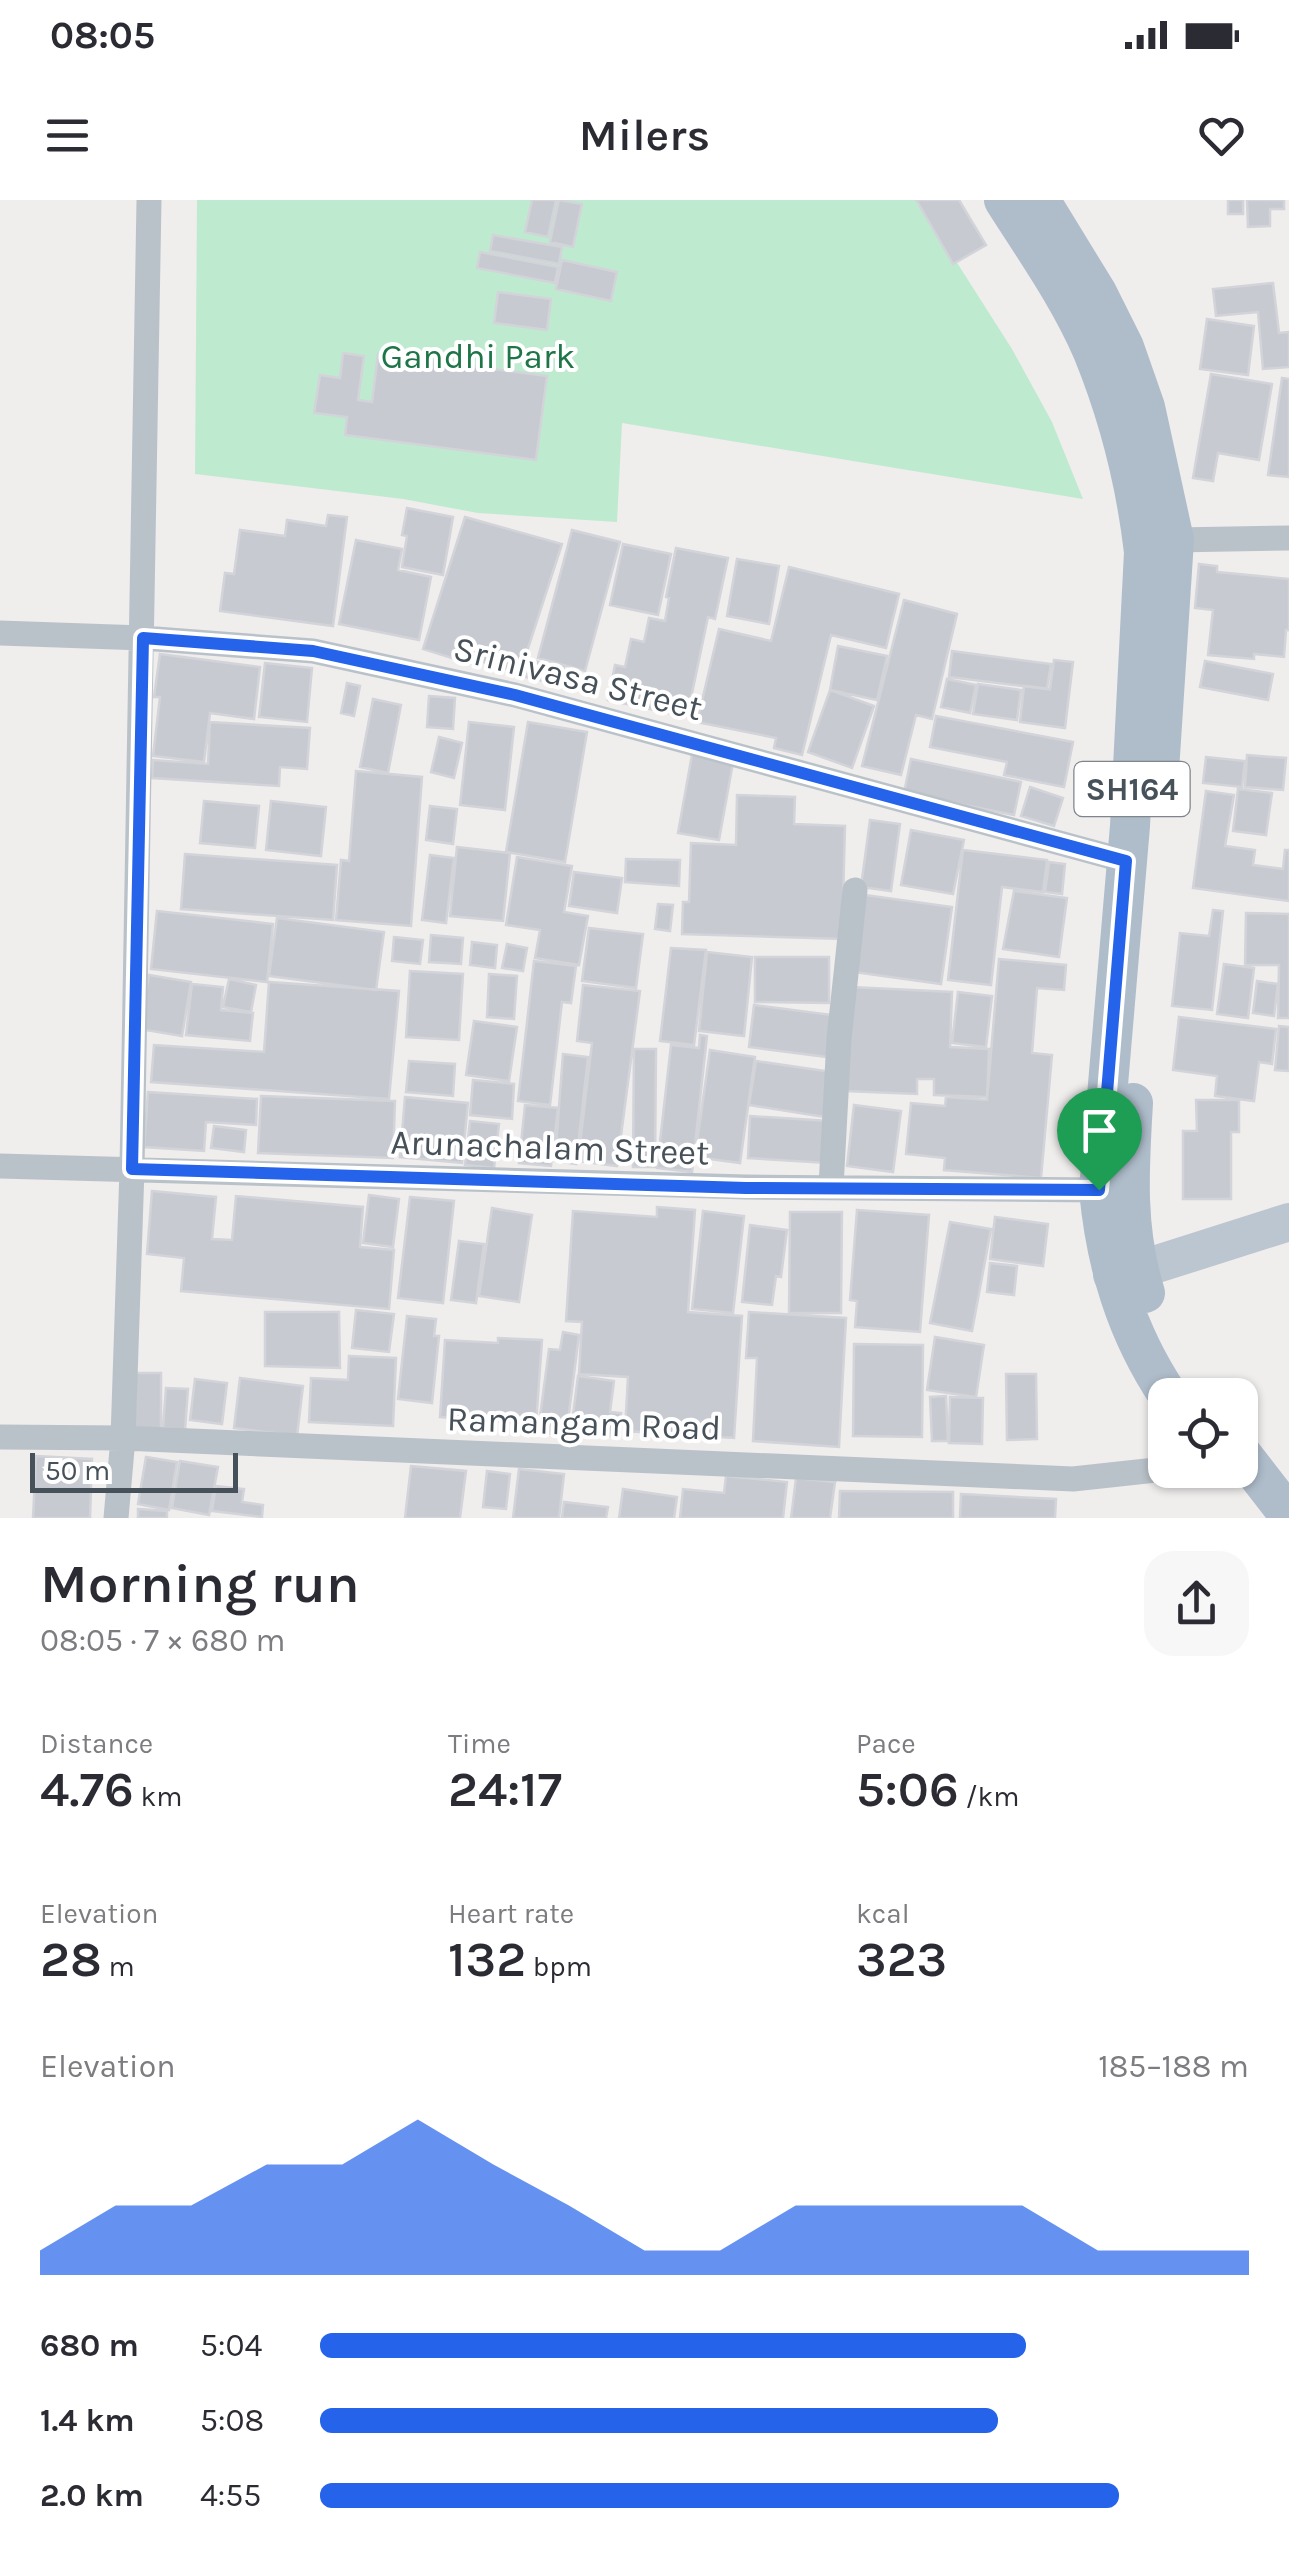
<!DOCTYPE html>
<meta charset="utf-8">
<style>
:root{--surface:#fff;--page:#f7f7f7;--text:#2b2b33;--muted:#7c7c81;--accent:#2563eb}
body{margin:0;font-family:Karla,sans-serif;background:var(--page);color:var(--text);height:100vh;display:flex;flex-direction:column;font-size:38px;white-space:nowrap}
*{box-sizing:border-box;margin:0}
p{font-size:32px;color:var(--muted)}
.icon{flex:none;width:55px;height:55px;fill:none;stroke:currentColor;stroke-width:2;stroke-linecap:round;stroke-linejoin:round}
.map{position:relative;height:1318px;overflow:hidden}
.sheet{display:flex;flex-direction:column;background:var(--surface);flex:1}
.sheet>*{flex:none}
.tools{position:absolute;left:1148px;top:1178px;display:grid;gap:20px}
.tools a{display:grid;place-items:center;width:110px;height:110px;border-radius:20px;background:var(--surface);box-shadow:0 2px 8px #0004;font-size:50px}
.scale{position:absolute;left:30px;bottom:25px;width:208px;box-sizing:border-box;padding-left:10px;border:5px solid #475159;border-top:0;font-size:28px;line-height:35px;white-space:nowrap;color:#475159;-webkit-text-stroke:8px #fff;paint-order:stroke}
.pin{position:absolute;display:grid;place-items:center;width:85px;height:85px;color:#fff;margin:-102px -42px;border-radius:50% 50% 50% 0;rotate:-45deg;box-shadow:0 0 10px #0007}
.pin .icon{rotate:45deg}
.round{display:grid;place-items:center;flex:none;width:105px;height:105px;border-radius:30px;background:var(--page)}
.overview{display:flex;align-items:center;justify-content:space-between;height:170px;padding:0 40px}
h1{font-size:55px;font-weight:600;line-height:75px}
.figures{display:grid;grid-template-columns:repeat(3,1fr);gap:15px;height:170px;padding:10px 40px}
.figures div{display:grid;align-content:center}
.figures b{font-size:50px;font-weight:600}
.figures small{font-size:28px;font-weight:400}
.figures p{font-size:28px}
.chart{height:280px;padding:20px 40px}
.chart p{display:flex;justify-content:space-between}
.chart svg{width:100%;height:180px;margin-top:10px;fill:var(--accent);opacity:.7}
ul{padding:0 40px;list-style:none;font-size:32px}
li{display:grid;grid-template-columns:160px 120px 1fr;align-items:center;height:75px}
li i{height:25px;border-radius:12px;background:var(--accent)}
.status{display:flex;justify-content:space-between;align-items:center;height:70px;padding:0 50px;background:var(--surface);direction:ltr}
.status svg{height:28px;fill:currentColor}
header{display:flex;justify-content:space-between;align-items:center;height:130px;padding:0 40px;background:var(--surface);font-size:45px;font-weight:600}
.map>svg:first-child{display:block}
.green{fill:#beebcf}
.building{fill:#c7cad0;stroke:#d2d4d9;stroke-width:2.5}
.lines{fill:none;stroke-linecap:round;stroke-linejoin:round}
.street{stroke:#bac2c9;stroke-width:25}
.secondary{stroke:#bcc6d0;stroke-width:38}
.primary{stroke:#afbdcb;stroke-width:40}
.route-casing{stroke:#fff;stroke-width:20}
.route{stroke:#2563eb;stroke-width:12}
.labels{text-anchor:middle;stroke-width:8;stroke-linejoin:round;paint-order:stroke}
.shield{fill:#fff;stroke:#7e858b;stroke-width:2.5}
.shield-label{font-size:32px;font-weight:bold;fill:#475159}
.park-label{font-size:35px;fill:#1d7548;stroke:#fff}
.street-label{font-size:35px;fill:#475159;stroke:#fff}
</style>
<div class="status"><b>08:05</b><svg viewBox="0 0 49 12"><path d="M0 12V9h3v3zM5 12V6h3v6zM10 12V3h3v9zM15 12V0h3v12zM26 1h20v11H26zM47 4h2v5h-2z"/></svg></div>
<header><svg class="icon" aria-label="menu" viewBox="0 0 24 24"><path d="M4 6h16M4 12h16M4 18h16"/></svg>Milers<svg class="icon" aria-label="heart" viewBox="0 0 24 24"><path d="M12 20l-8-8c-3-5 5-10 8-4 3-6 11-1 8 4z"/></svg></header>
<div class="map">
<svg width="1289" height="1318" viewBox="0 0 1289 1318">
<rect width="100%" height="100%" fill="#f0eded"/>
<path class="green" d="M197 0H917L1012 149 1052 222 1083 299 622 223 617 322 478 313 403 299 195 274Z"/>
<path class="building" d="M532 0H556L548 37 525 32Z
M559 0 582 4 573 47 550 42Z
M919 0H959L986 45 953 64 917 1Z
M1228 0H1243V14H1228Z
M1247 0H1284V9H1270V26L1248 27Z
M493 35 562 47 559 64 490 51Z
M480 52 558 67 555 83 477 68Z
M562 60 617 72 611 101 556 89Z
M1273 83 1279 133 1289 132V167L1263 169 1258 112 1216 116 1213 89Z
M498 92 551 99 547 130 494 123Z
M1207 119 1254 126 1248 175 1200 169Z
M343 153 364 156 358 200 372 202 378 154 547 176 536 260 345 235 347 217 314 213 320 175 340 178Z
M1211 174 1272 184 1259 260 1218 253 1213 281 1193 278Z
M1282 178 1289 179V277L1268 275Z
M407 308 453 317 443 375 402 367 407 336 402 335Z
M328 315 347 317 333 426 220 411 225 373 234 374 240 330 285 336 287 320 326 326Z
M465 317 562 344 520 473 473 459 471 464 423 449Z
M572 330 620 342 585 471 538 458Z
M356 340 402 349 398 370 431 377 419 440 339 424Z
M623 344 671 354 658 415 610 405Z
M676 348 728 358 715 419 708 417 687 517 608 500 615 465 625 467 631 439 644 442 649 418 665 421 669 398 666 397Z
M737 359 779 366 769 424 727 416Z
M1199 364 1217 366V372L1289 379V430H1286L1284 457 1254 454V459L1208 455 1213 410 1195 408Z
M789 367 899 394 886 448 831 435 802 555 774 548 776 538 697 522 719 429 771 441Z
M904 400 957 414 932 519 916 515 901 575 862 566Z
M838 446 887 456 877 500 830 490Z
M952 451 1051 464 1047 489 949 477Z
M160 454 260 467 254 519 210 513 204 562 153 556 160 497H154Z
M529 460 564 467 561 485 526 477Z
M1054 460 1073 462 1065 528 1020 522 1024 486 1050 489Z
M1205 461 1273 474 1268 500 1200 487Z
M265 463 312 468 307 522 259 517Z
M947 479 976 485 970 513 941 507Z
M347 483 360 486 354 516 341 513Z
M978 484 1021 490 1017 520 973 514Z
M830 490 874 506 852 568 808 552Z
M429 496 455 498 453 529 427 527Z
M373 499 401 505 388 573 360 567Z
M936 516 1073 542 1064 587 1004 575 1007 562 930 547Z
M210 522 310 528 307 569 280 567 279 586 152 578 153 560 208 564Z
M469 522 514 527 505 610 460 605Z
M528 522 587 532 565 662 506 652Z
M439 537 462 543 454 578 431 572Z
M693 549 734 557 719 640 678 633Z
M1247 555 1286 558 1283 590 1245 587Z
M1206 557 1245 561 1242 587 1203 583Z
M911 559 1021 582 1014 615 904 593Z
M356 571 422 577 411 726 336 720 341 660 349 661Z
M1030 587 1063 598 1054 626 1021 616Z
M1238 589 1272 593 1266 635 1233 631Z
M1206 591 1234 595 1225 646 1255 650 1253 665 1283 669 1285 650H1289V701L1193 688Z
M737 595 795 597 794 624 845 626 842 739 682 734 683 702H689L691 643 736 645Z
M204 601 259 606 255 648 200 643Z
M271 601 326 607 321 656 266 650Z
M430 606 457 609 453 644 426 640Z
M870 620 900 624 891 691 861 687Z
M911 630 964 640 953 694 901 685Z
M457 647 510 653 503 721 450 716Z
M963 650 1047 660 1043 692 1002 687 991 785 948 780Z
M185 654 337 665 333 720 181 709Z
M430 655 454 658 446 723 422 720Z
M517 657 572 666 564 712 588 716 579 765 535 758 540 730 506 725Z
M626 659 680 660 679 686 625 682Z
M1049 662 1065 664 1062 694 1045 692Z
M574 672 622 678 617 713 569 706Z
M1014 691 1067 698 1059 757 1003 749Z
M865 695 952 707 941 784 854 772Z
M658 704 673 705 670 731 655 729Z
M1213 710 1223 711 1212 810 1172 806 1180 733 1209 736Z
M157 711 273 724 267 782 151 769Z
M1246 713 1289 714V818H1278L1279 765H1245Z
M277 718 384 732 376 790 269 776Z
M589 728 643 734 636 788 582 781Z
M431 735 463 738 461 764 429 762Z
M394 737 423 740 420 764 392 761Z
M472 742 497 745 495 768 470 765Z
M507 744 527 748 523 771 502 768Z
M671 748 706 750 694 845 660 841Z
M707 752 752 757 744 836 699 831Z
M755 757H829V803L755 802Z
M999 759 1066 765 1064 790 1037 788 1032 853 1052 855 1041 978 944 970 945 958 906 954 911 903 945 906 946 897 987 900Z
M534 761 576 766 571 803 562 802 550 905 518 901Z
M1224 764 1254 768 1248 818 1217 814Z
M410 771 463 774 459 840 406 837Z
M489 774 517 776 514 819 487 817Z
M149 775 191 782 182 836 140 829Z
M229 779 256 785 251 812 223 807Z
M1257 781 1278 784 1274 816 1253 813Z
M269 782 399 791 389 899 151 882 154 845 264 852Z
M192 784 223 787 221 810 253 813 250 841 186 835Z
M583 785 640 791 617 966 578 961 592 843 577 841Z
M851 787 952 792 950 847 989 849 987 897 934 895V879H917V894L846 891Z
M958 792 992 796 986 847 952 843Z
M754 805 832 815 827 857 749 847Z
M1179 817 1276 829 1272 864 1259 862 1254 901 1215 896 1217 876 1173 870Z
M474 821 517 827 509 881 466 875Z
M1279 826 1289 827V871L1275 870Z
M700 835 707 836 692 972 657 968 671 845 699 848Z
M634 849H656L655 967H633Z
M710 850 755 857 740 963 695 957Z
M563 854 588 857 576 964 555 961Z
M409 861 455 864 453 896 406 892Z
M756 861 832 872 825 917 749 905Z
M473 880 514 884 512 919 470 915Z
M148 892 257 899 256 925 206 922 204 951 144 947Z
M261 896 395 901 393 958 258 953Z
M405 897 468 903 462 963 400 957Z
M1196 900H1239V932H1231V999H1183V931H1197Z
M525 905 558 908 551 966 519 963Z
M854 905 901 911 893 972 847 966Z
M750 916 829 921 827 963 748 958Z
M470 921 499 924 494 968 465 965Z
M214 926 246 930 244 952 211 948Z
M152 991 216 997 212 1039 232 1040 236 996 363 1007 360 1047 394 1050 389 1109 181 1091 184 1058 147 1054Z
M369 995 399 999 393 1047 363 1043Z
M410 997 454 1001 443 1103 398 1098Z
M657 1007 695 1010 688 1112 742 1116 734 1238 625 1231 628 1177 579 1174 582 1122 566 1121 573 1011 657 1017Z
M492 1008 532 1015 519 1102 479 1096Z
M857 1010 929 1015 920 1132 855 1127 857 1101 850 1100Z
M703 1011 744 1016 733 1113 692 1109Z
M790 1012H842L841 1113H789Z
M995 1017 1048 1024 1043 1066 990 1059Z
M950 1022 991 1029 972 1131 930 1123Z
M750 1025 787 1030 781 1077 776 1076 772 1105 742 1102Z
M459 1041 484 1044 476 1103 451 1100Z
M990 1063 1017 1066 1014 1095 987 1092Z
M356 1110 394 1114 389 1152 352 1148Z
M265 1112H339L340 1168 265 1166Z
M749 1112 846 1118 839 1247 753 1241 757 1158H746Z
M407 1116 436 1119 434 1136H439L432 1203 398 1199Z
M563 1132 579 1135 566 1236 538 1232 549 1149 560 1150Z
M935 1137 984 1145 976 1197 927 1190Z
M498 1138 542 1140 536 1224 440 1217 445 1140 498 1143Z
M854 1144 923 1145 922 1237 853 1236Z
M349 1156 396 1158 393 1226 309 1222 311 1178 348 1180Z
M129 1173H161V1233H128Z
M1006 1174H1036L1037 1239 1007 1240Z
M578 1176 614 1181 610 1212 621 1213 617 1237 571 1231Z
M240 1178 303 1186 297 1236 234 1228Z
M195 1179 227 1183 222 1224 190 1220Z
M166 1188 188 1189 185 1230 163 1228Z
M946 1196 948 1241H932L930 1197Z
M950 1197 983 1198 982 1244 949 1243Z
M36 1256 92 1259 90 1318H33Z
M146 1257 177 1262 169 1310 138 1304Z
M180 1261 218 1267 209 1315 172 1308Z
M411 1266 466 1271 460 1318H405Z
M519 1269 564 1274 559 1318H513Z
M487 1271 510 1274 506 1309 483 1307Z
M726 1276 787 1282 783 1318H680L683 1289 724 1293Z
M796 1278 835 1282 830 1318H791Z
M216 1286 244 1289 242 1302 263 1305 262 1317 212 1311Z
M623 1289 677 1297 674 1318H619Z
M840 1291 953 1292V1318H839Z
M961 1294 1056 1299 1055 1318H960Z
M564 1302 608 1307 606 1318H562Z
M138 1309 167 1311V1318H138Z"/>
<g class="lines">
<path class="street" d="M1174 340 1289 338
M0 433 143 438 313 451 515 495 1126 661
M0 966 746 987 1099 990
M831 987 839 839 855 690
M0 1237 123 1238 1073 1279 1165 1269
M116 1318 123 1238 132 969 149 0"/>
<path class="secondary" d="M1112 1075 1138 1070 1289 1022"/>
<path class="primary" d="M1004 0C1035 49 1070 98 1093 152 1119 216 1136 283 1144 352L1130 626 1099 990C1106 1065 1126 1132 1168 1195
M1040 0 1097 93 1124 147 1145 207 1174 340 1159 571
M1133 903C1129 969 1125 1029 1145 1093
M1240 1252 1289 1315"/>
</g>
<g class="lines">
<g class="route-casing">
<path id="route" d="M143 438 313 451 515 495 1126 661 1099 990 746 988 132 969Z"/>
</g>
<use href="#route" class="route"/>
</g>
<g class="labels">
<rect class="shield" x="1074.5" y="562" width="115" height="54" rx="8"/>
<g class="shield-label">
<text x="1132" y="600">SH164</text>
</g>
<g class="park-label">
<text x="478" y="168">Gandhi Park</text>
</g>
<g class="street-label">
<text transform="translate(578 478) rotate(14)" y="12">Srinivasa Street</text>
<text transform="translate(550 947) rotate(2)" y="12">Arunachalam Street</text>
<text transform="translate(584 1223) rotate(2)" y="12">Ramangam Road</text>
</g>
</g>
</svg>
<div class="tools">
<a><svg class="icon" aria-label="locate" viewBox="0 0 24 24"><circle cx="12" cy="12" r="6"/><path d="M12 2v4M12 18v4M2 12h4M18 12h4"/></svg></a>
</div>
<div class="scale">50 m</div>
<div class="pin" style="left:1099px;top:990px;background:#1e9e55"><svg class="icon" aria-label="arrive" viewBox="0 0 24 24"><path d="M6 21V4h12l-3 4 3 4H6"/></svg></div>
</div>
<section class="sheet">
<div class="overview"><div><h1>Morning run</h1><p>08:05 · 7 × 680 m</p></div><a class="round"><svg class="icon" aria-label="share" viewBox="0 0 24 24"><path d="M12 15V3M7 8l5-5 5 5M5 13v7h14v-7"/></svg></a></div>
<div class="figures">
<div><p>Distance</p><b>4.76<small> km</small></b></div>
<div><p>Time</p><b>24:17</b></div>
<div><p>Pace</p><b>5:06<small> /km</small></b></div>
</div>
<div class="figures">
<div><p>Elevation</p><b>28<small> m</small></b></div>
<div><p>Heart rate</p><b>132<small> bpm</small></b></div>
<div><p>kcal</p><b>323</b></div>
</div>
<div class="chart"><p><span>Elevation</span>185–188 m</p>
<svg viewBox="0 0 160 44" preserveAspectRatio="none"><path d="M0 44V38L10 27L20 27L30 17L40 17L50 6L60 17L70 27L80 38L90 38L100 27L110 27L120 27L130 27L140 38L150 38L160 38V44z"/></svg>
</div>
<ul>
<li><b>680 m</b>5:04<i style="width:76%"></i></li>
<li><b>1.4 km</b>5:08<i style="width:73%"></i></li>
<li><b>2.0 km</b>4:55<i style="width:86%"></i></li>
</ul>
</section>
